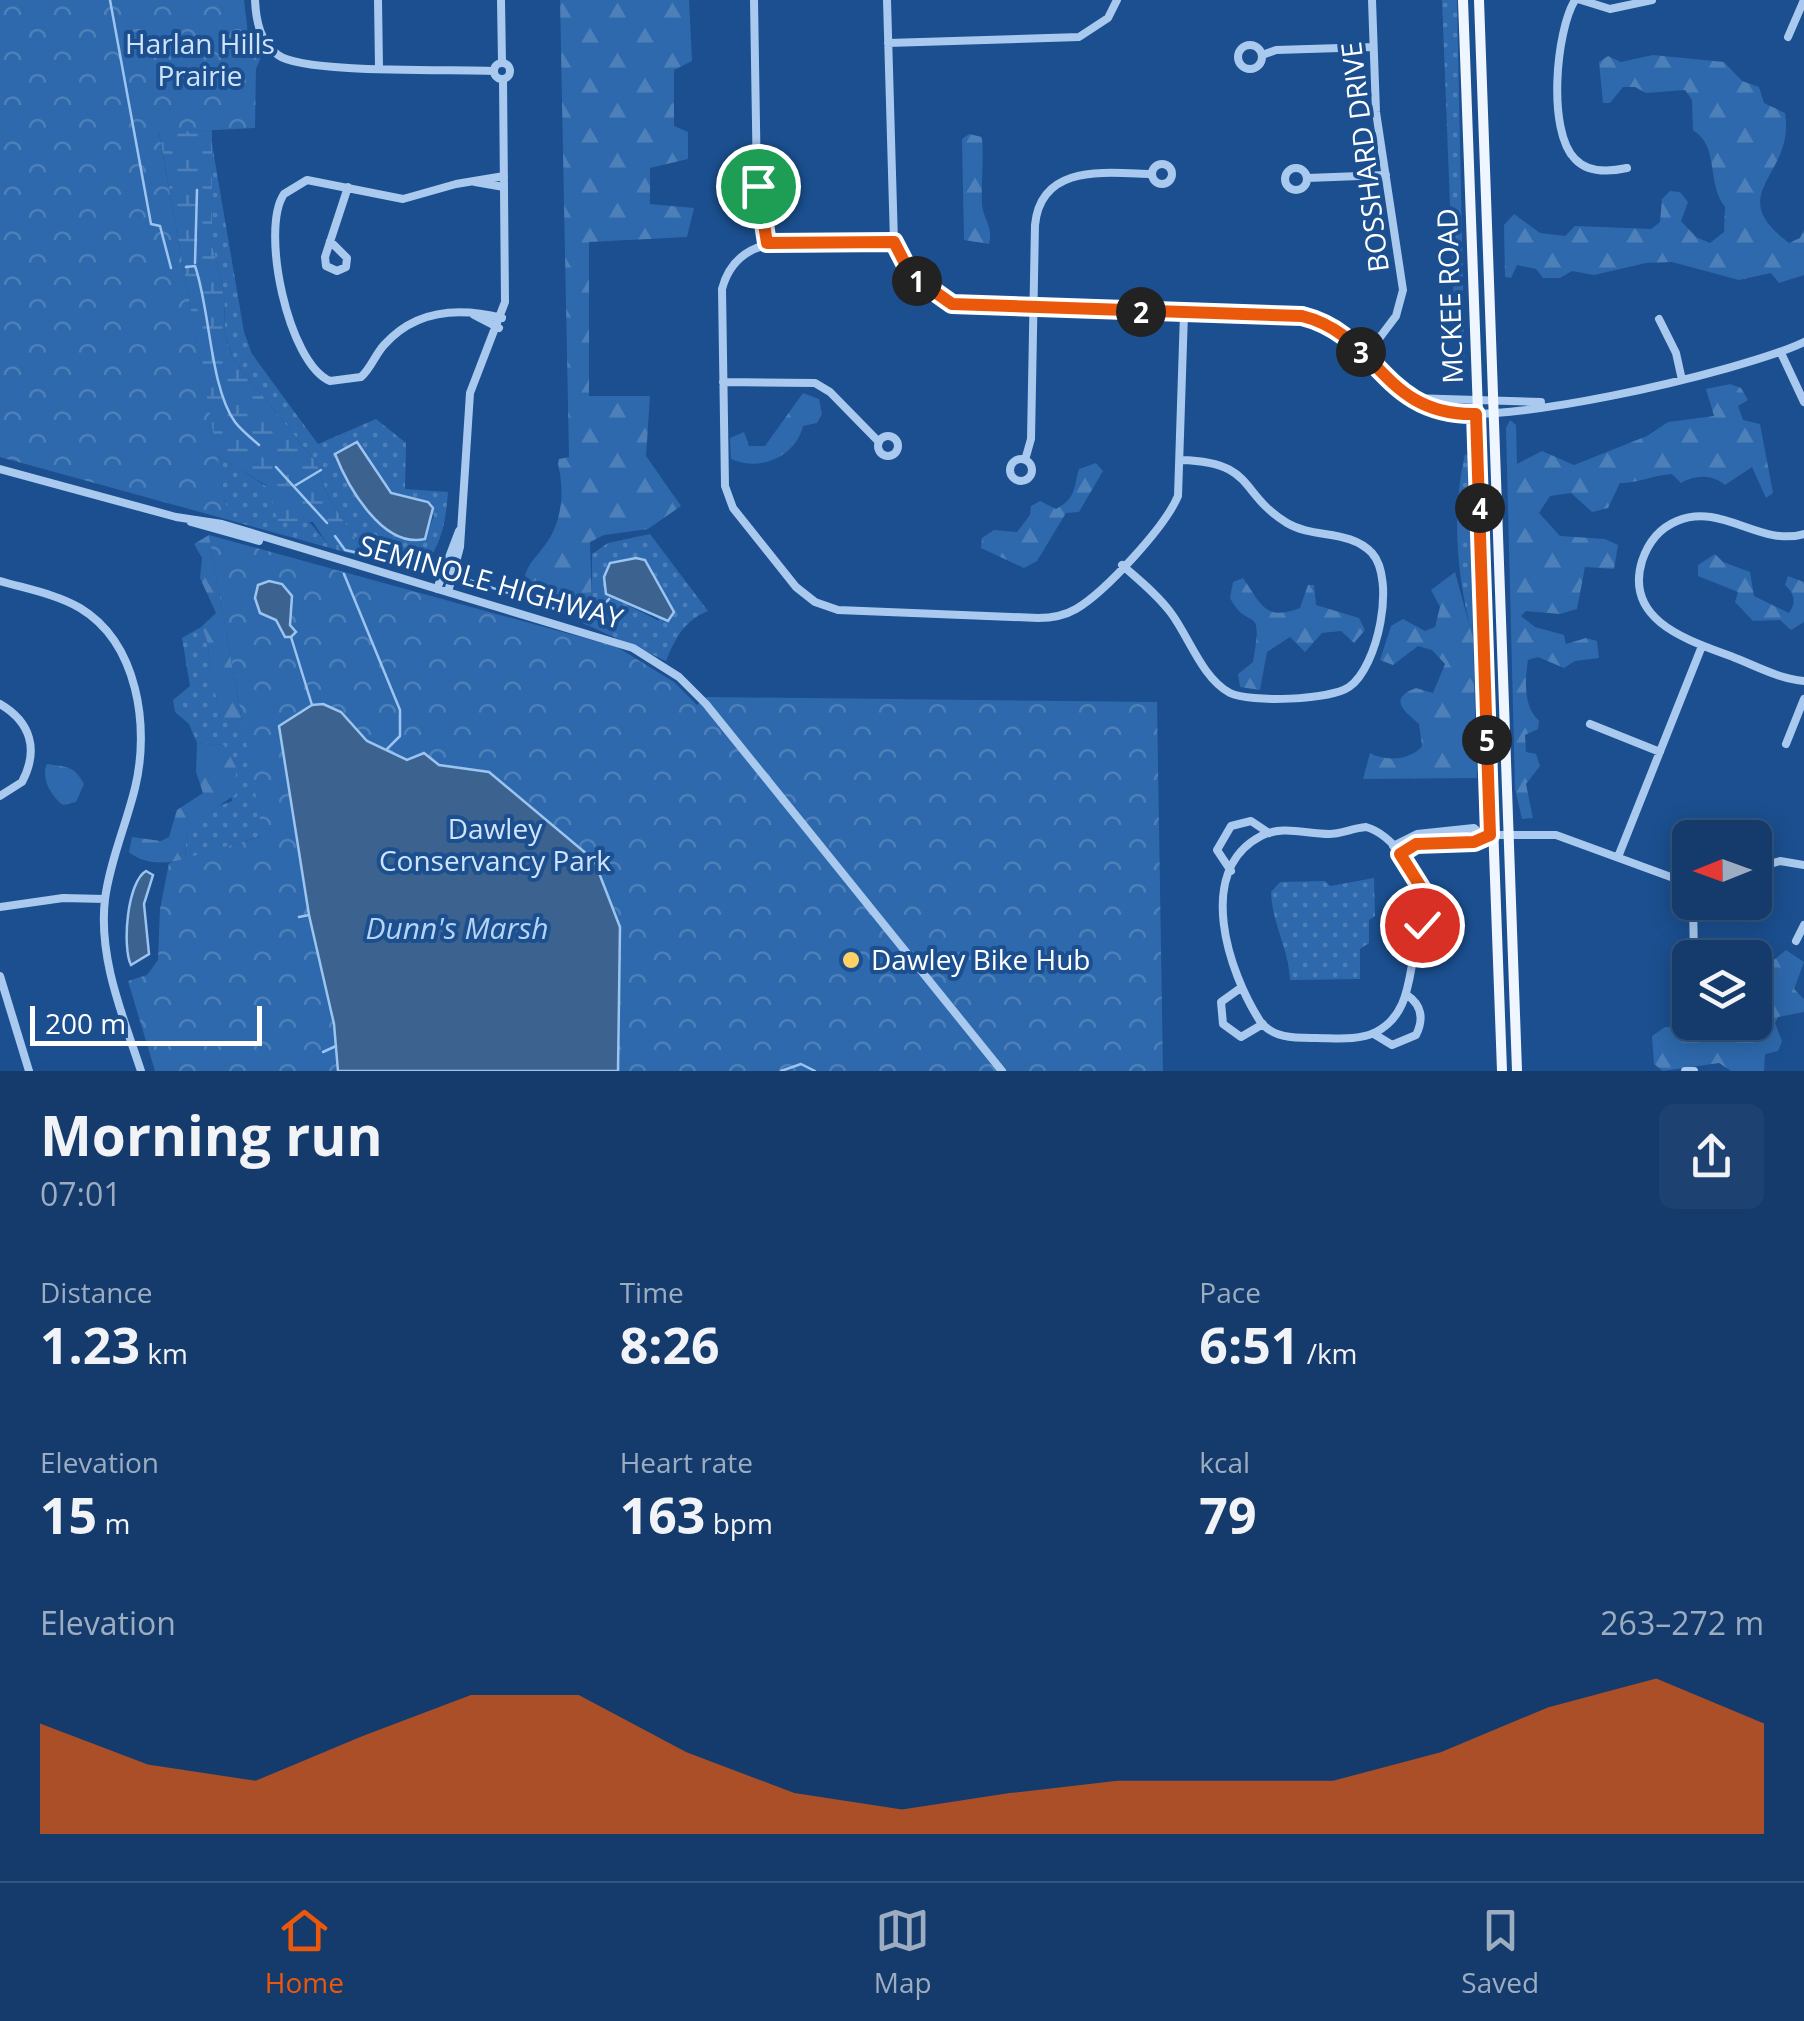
<!DOCTYPE html>
<meta charset="utf-8">
<style>
:root{--surface:#143b6b;--page:#1d4271;--text:#f1f3f6;--muted:#9dadc1;--line:#33557e;--accent:#ea580c}
body{margin:0;font-family:"Open Sans",sans-serif;background:var(--page);color:var(--text);height:100vh;display:flex;flex-direction:column;font-size:38px;white-space:nowrap}
*{box-sizing:border-box;margin:0}
p{font-size:32px;color:var(--muted)}
.icon{flex:none;width:55px;height:55px;fill:none;stroke:currentColor;stroke-width:2;stroke-linecap:round;stroke-linejoin:round}
.map{position:relative;height:1071px;overflow:hidden}
.side{display:flex;flex-direction:column;background:var(--surface);flex:1}
.side>*{flex:none}
.needle{width:65px;rotate:269deg}
.buttons{position:absolute;left:1672px;top:820px;display:grid;gap:20px}
.buttons a{display:grid;place-items:center;width:100px;height:100px;border-radius:15px;background:var(--surface);box-shadow:0 5px 25px #0003,0 0 0 2px var(--line);font-size:50px}
.scale{position:absolute;left:30px;bottom:25px;width:232px;box-sizing:border-box;padding-left:10px;border:5px solid #fff;border-top:0;font-size:28px;line-height:35px;white-space:nowrap;color:#fff;-webkit-text-stroke:8px #1b4f8f;paint-order:stroke}
.pin{position:absolute;display:grid;place-items:center;width:85px;height:85px;color:#fff;margin:-42px;border:5px solid #fff;border-radius:50%;box-shadow:0 2px 10px #0007}
.km{position:absolute;width:50px;height:50px;margin:-25px;border-radius:50%;background:#222;color:#fff;font-size:28px;line-height:50px;text-align:center}
.round{display:grid;place-items:center;flex:none;width:105px;height:105px;border-radius:15px;background:var(--page)}
.headline{display:flex;align-items:center;justify-content:space-between;height:170px;padding:0 40px}
h1{font-size:55px;font-weight:700;line-height:75px}
.stats{display:grid;grid-template-columns:repeat(3,1fr);gap:15px;height:170px;padding:10px 40px}
.stats div{display:grid;align-content:center}
.stats b{font-size:50px;font-weight:700}
.stats small{font-size:28px;font-weight:400}
.stats p{font-size:28px}
.chart{height:280px;padding:20px 40px}
.chart p{display:flex;justify-content:space-between}
.chart svg{width:100%;height:180px;margin-top:10px;fill:var(--accent);opacity:.7}
.dock{display:flex;justify-content:space-around;align-items:center;height:140px;border-top:2px solid var(--line);background:var(--surface);font-size:28px;color:var(--muted)}
.dock a{display:grid;justify-items:center;gap:5px}
.dock .current{color:var(--accent)}
.map>svg:first-child{display:block}
.grass{fill:url(#grass-dots);fill-rule:evenodd}
.forest{fill:url(#forest-firs)}
.wetland{fill:url(#wetland-marsh)}
.park{fill:url(#park-crowns)}
.water{fill:#3c6290;stroke:#9cc4f0;stroke-width:2.5}
.lines{fill:none;stroke-linecap:round;stroke-linejoin:round}
.stream{stroke:#9cc4f0;stroke-width:2.5}
.minor{stroke:#a9c9ee;stroke-width:8}
.major{stroke:#f0f6ff;stroke-width:10}
.route-casing{stroke:#fff;stroke-width:20}
.route{stroke:#ea580c;stroke-width:12}
.poi-dot{fill:#ffd166;stroke:#1b4f8f;stroke-width:4}
.labels{text-anchor:middle;stroke-width:8;stroke-linejoin:round;paint-order:stroke}
.park-label{font-size:28px;fill:#cfe3fa;stroke:#1b4f8f}
.street-label{font-size:28px;fill:#fff;stroke:#1b4f8f}
.poi-label{font-size:28px;fill:#fff;stroke:#1b4f8f;text-anchor:start}
.water-label{font-size:30px;font-style:italic;fill:#b5d3f5;stroke:#1b4f8f}
</style>
<div class="map">
<svg width="1804" height="1071" viewBox="0 0 1804 1071">
<defs>
<pattern id="grass-dots" width="8" height="8" patternUnits="userSpaceOnUse" patternTransform="scale(2.5)"><rect width="8" height="8" fill="#2e69ad"/><path d="M2 2h.1M6 6h.1" fill="none" stroke="#4d80b9" stroke-width="1.8" stroke-linecap="round"/></pattern>
<pattern id="forest-firs" width="22" height="20" patternUnits="userSpaceOnUse" patternTransform="scale(2.5)"><rect width="22" height="20" fill="#2e69ad"/><path d="M5 1l3.5 6h-7zM16 11l3.5 6h-7z" fill="#4d80b9"/></pattern>
<pattern id="wetland-marsh" width="20" height="14" patternUnits="userSpaceOnUse" patternTransform="scale(2.5)"><rect width="20" height="14" fill="#2e69ad"/><path d="M1 5h8M5 5V1M11 12h8M15 12V8" fill="none" stroke="#4d80b9"/></pattern>
<pattern id="park-crowns" width="20" height="18" patternUnits="userSpaceOnUse" patternTransform="scale(2.5)"><rect width="20" height="18" fill="#2e69ad"/><path d="M2 6a3 3 0 1 1 6 0M12 15a3 3 0 1 1 6 0" fill="none" stroke="#4d80b9"/></pattern>
</defs>
<rect width="100%" height="100%" fill="#1b4f8f"/>
<path class="grass" d="M1442 0H1457L1465 383 1459 381 1462 371 1454 307Z
M212 144 244 332 252 354 318 444 376 419 406 443 405 489 448 492C446 519 442 548 421 568L356 555 360 546 329 499 316 462 235 362 225 336 224 291 212 245ZM357 443 391 493 428 502 434 516 425 538C382 545 349 490 335 454Z
M1465 454 1468 456 1473 638C1457 578 1451 515 1465 454Z
M217 456C260 481 302 506 330 548L229 520Z
M650 534 708 611C684 621 676 637 666 661L583 623 586 605H592V554L608 543ZM636 558 659 621 606 594V570L616 561Z
M209 535 322 1071 262 836 185 859 187 828 208 810 232 801 224 745 197 743 189 724 175 712 173 700 190 686 182 638 201 627C213 646 206 662 212 681 216 695 219 705 220 720H242Z
M1374 878 1375 916 1369 920V943L1360 949V979L1290 980C1289 949 1272 924 1271 892L1280 882 1325 881 1330 886Z"/>
<path class="forest" d="M560 0H689L692 61 674 70V126L688 132V159L650 168V204L694 208 687 237 589 242V396H650L646 456 681 506 648 529 604 535 590 542 592 605 541 589 525 576C529 562 534 560 542 549 562 525 565 494 558 464L559 459 569 457Z
M1653 55 1724 62 1742 81 1759 87 1764 103 1785 113C1796 176 1721 193 1789 243L1800 238 1804 230V275L1779 283 1771 273 1739 280 1672 262 1646 263 1594 275 1572 271 1560 278H1543L1536 269 1517 265 1511 278 1505 277 1504 225 1514 214 1540 233 1565 236 1575 226 1651 229 1660 222 1662 199 1670 191 1680 192 1688 202 1681 221 1696 237 1710 243 1724 232 1725 207C1706 183 1720 147 1693 130L1692 100 1685 90 1646 93 1635 87H1623L1610 103H1603L1599 62 1608 56 1621 62Z
M969 134 982 137C984 160 981 182 982 204 983 219 994 228 989 244L964 240 962 139Z
M1730 384 1741 388 1748 400 1738 406 1743 420 1760 424 1773 493 1766 498 1752 467 1725 485C1712 474 1694 475 1681 483L1672 474C1653 475 1639 483 1620 483L1608 508 1592 512 1571 493 1550 496 1539 513 1560 536 1605 539 1618 545 1614 569 1585 567 1577 609 1560 614 1526 611 1521 616 1535 627 1564 635 1566 644 1586 638 1597 641 1599 658 1575 661 1564 668 1538 657 1528 660C1525 680 1523 706 1539 721L1538 729 1525 735 1526 752 1536 754 1540 766 1526 784 1533 818 1522 819 1515 789 1506 428 1510 420 1516 425 1517 464 1542 451 1574 465 1647 436 1668 422 1714 416 1706 389Z
M803 393 819 399 822 414 817 423 803 426C796 457 759 472 731 459L730 438 744 432 749 446H765Z
M1096 463 1103 471 1079 512 1066 513 1037 561 1024 568 981 548 982 538 994 530 1017 532 1030 515 1031 506 1040 501 1056 509C1076 498 1073 490 1079 469Z
M209 535 242 721H220C219 706 216 695 212 682 206 662 213 646 201 627L216 613 200 578 202 558 194 544Z
M1715 554 1723 562 1750 572 1754 596 1789 613C1797 602 1794 593 1785 585L1788 576 1804 582V622L1791 630 1780 620 1753 621 1735 602 1738 592 1698 576V565Z
M1455 572 1473 638 1477 778 1363 779 1370 753C1385 762 1412 760 1422 746L1419 724C1408 713 1385 700 1416 688L1433 693 1445 664 1432 650 1418 646 1393 665 1380 660 1391 626 1403 619 1425 631 1435 627 1440 607 1431 590Z
M1243 578C1261 603 1264 622 1300 608L1308 585H1314L1316 605 1359 618 1365 630 1354 643 1341 631 1322 633 1305 652 1290 637 1267 652 1260 690 1240 687 1238 674 1253 662C1264 600 1249 634 1230 598L1233 582Z
M197 743 224 745 236 767V794L187 828 185 859C167 864 144 865 129 852L132 837 161 841 169 837 177 810 203 793 196 772Z
M47 764C66 767 74 765 84 784L76 802 63 805C52 797 40 778 47 764Z
M1786 950 1804 962 1794 989 1804 999V1012L1778 1017 1775 1023 1782 1041 1778 1051 1765 1054 1764 1071H1731L1719 1063 1663 1071 1654 1064 1652 1036 1665 1027H1676L1684 1019 1755 1022V960L1770 963Z"/>
<path class="wetland" d="M212 130V245L224 291 225 337 235 362 316 462 329 499 360 546 356 555 330 548 313 522 278 521 266 485 217 456 159 132Z"/>
<path class="park" d="M0 0H244L248 34 261 57 256 69 255 128 159 133 229 520 0 457Z
M209 535 617 647 674 682 697 705 707 697 1157 702 1163 1071H155L128 981 147 975 158 960 160 909 169 863 263 836Z"/>
<path class="water" d="M357 442 391 493 428 502 433 508 425 539C383 549 348 487 335 454Z
M636 558 645 560 674 612 668 621 606 594 604 577 610 563Z
M269 581 282 584 292 596 290 625 296 632 291 637H285L276 620 260 613 255 598 258 585Z
M323 704 341 712 367 741 407 760 424 753 439 765 489 772 594 860 620 927 618 1071H338L334 1024 309 915 279 726 312 705Z
M146 871 153 875 144 904 149 954 131 965C122 947 127 882 146 871Z"/>
<g class="lines">
<path class="stream" d="M110 0 151 224 160 226 171 268
M195 263 197 190
M186 267 195 266C210 308 210 388 235 422 241 430 251 438 259 445
M276 467 327 523
M296 485 321 470
M335 536 345 550 423 567
M344 574 400 710V736L387 749
M469 580 573 615
M585 618 597 614 609 599
M291 637 312 705
M299 917 309 915
M323 1052 336 1046
M781 1071 801 1064 815 1071"/>
<path class="minor" d="M255 0C256 21 260 42 278 55 303 74 453 69 493 71
M378 0 379 67
M501 0 502 62
M754 0 757 186 767 243
M887 0 894 242 911 275 951 304 1302 315C1355 329 1377 381 1422 407 1474 436 1747 370 1804 342
M1575 0C1556 31 1547 131 1575 159 1588 173 1609 172 1627 168
M1581 0 1610 9 1652 0
M1788 37 1804 0
M888 43 1079 37 1108 18 1117 0
M1238 57a12 12 0 1 1 24 0a12 12 0 1 1-24 0Z
M1262 55 1276 50 1373 47
M494 71a8 8 0 1 1 16 0a8 8 0 1 1-16 0Z
M1152 174a10 10 0 1 1 20 0a10 10 0 1 1-20 0Z
M1285 179a11 11 0 1 1 22 0a11 11 0 1 1-22 0Z
M1307 178 1386 175
M475 182 504 187
M330 241 347 258 346 267 337 271 326 266 325 257 348 187
M894 242C839 254 742 213 722 289L725 486 733 508 796 587 815 602 838 610 1038 618C1051 618 1064 616 1076 609 1105 592 1165 527 1178 496L1184 313
M474 315 499 328
M502 318C459 307 416 309 384 345 375 355 371 368 361 377L330 381C288 363 260 229 284 194L307 180 403 199 456 184 504 176
M1659 319 1676 353 1682 380
M1781 353 1804 402
M1365 357 1396 316 1403 290 1376 112 1372 0
M723 382 815 383 830 392 879 442
M1411 398 1541 402
M878 446a10 10 0 1 1 20 0a10 10 0 1 1-20 0Z
M1010 470a11 11 0 1 1 22 0a11 11 0 1 1-22 0Z
M1025 460 1031 439 1035 225C1041 163 1106 173 1152 174
M0 469 176 517 222 524 633 648 679 677 706 704 1002 1071
M191 522 259 541
M1804 534C1759 547 1722 502 1677 521 1660 528 1648 543 1642 561 1623 624 1695 642 1738 659 1760 668 1781 679 1804 681
M1122 565C1139 580 1158 595 1171 613 1189 637 1202 678 1230 693 1250 703 1330 700 1349 687 1378 667 1396 580 1372 553 1349 529 1314 539 1287 523 1238 493 1256 462 1181 460
M0 581C27 589 56 594 80 608 138 643 150 727 135 788 126 825 110 861 105 899 98 958 123 1016 141 1071
M437 589 459 531
M448 592 460 547 470 393 505 302 503 79
M0 704C31 722 39 750 22 782L0 796
M1590 724 1660 752
M1786 744 1804 699
M1366 827C1392 834 1422 876 1425 902 1426 920 1417 937 1414 954 1408 984 1407 1016 1376 1032 1358 1041 1335 1038 1316 1038 1296 1038 1273 1039 1260 1021 1229 973 1194 871 1261 836 1282 825 1306 834 1329 834 1341 834 1353 828 1366 827Z
M1393 846 1417 834 1474 828 1482 835
M1399 854 1425 842H1474L1482 835H1556L1690 884
M1618 857 1702 646
M1755 868 1780 861 1804 865
M1231 871 1217 850 1231 826 1251 821 1269 833
M1693 902 1694 958
M0 907 63 898 105 899
M1796 941 1804 925
M0 976 29 1071
M1242 987 1221 1002 1223 1024 1241 1037 1263 1024
M1374 1034 1392 1045 1416 1035C1424 1019 1422 1005 1407 995
M1685 1071H1694"/>
<path class="major" d="M1463 0 1502 1071
M1479 0 1517 1071"/>
</g>
<g class="lines">
<g class="route-casing">
<path id="route" d="M758 186 767 243 894 242 911 275 952 304 1302 316C1379 335 1381 416 1476 414L1490 835 1474 842 1416 844 1400 854 1422 889V925"/>
</g>
<use href="#route" class="route"/>
</g>
<circle class="poi-dot" cx="851" cy="960" r="10"/>
<g class="labels">
<g class="park-label">
<text x="200" y="54">Harlan Hills<tspan x="200" dy="32">Prairie</tspan></text>
<text x="495" y="839">Dawley<tspan x="495" dy="32">Conservancy Park</tspan></text>
</g>
<g class="street-label">
<text transform="translate(1365 157) rotate(-97)" y="10">BOSSHARD DRIVE</text>
<text transform="translate(1450 296) rotate(-92)" y="10">MCKEE ROAD</text>
<text transform="translate(491 582) rotate(16)" y="10">SEMINOLE HIGHWAY</text>
</g>
<g class="poi-label">
<text x="871" y="970">Dawley Bike Hub</text>
</g>
<g class="water-label">
<text x="457" y="939">Dunn's Marsh</text>
</g>
</g>
</svg>
<div class="buttons">
<a><svg class="needle" viewBox="-14 -14 28 28"><path d="M0-13l5 13h-10z" fill="#e53935"/><path d="M0 13l5-13h-10z" fill="#9dadc1"/></svg></a>
<a><svg class="icon" aria-label="layers" viewBox="0 0 24 24"><path d="M12 4l9 5-9 5-9-5zM3 14l9 5 9-5"/></svg></a>
</div>
<div class="scale">200 m</div>
<div class="pin" style="left:758px;top:186px;background:#1e9e55"><svg class="icon" aria-label="arrive" viewBox="0 0 24 24"><path d="M6 21V4h12l-3 4 3 4H6"/></svg></div>
<div class="pin" style="left:1422px;top:925px;background:#d93025"><svg class="icon" aria-label="check" viewBox="0 0 24 24"><path d="M5 12l5 5 9-10"/></svg></div>
<b class="km" style="left:917px;top:281px">1</b>
<b class="km" style="left:1141px;top:312px">2</b>
<b class="km" style="left:1361px;top:352px">3</b>
<b class="km" style="left:1480px;top:508px">4</b>
<b class="km" style="left:1487px;top:740px">5</b>
</div>
<section class="side">
<div class="headline"><div><h1>Morning run</h1><p>07:01</p></div><a class="round"><svg class="icon" aria-label="share" viewBox="0 0 24 24"><path d="M12 15V3M7 8l5-5 5 5M5 13v7h14v-7"/></svg></a></div>
<div class="stats">
<div><p>Distance</p><b>1.23<small> km</small></b></div>
<div><p>Time</p><b>8:26</b></div>
<div><p>Pace</p><b>6:51<small> /km</small></b></div>
</div>
<div class="stats">
<div><p>Elevation</p><b>15<small> m</small></b></div>
<div><p>Heart rate</p><b>163<small> bpm</small></b></div>
<div><p>kcal</p><b>79</b></div>
</div>
<div class="chart"><p><span>Elevation</span>263–272 m</p>
<svg viewBox="0 0 160 44" preserveAspectRatio="none"><path d="M0 44V17L10 27L20 31L30 20L40 10L50 10L60 24L70 34L80 38L90 34L100 31L110 31L120 31L130 24L140 13L150 6L160 17V44z"/></svg>
</div>
</section>
<nav class="dock">
<a class="current"><svg class="icon" aria-label="home" viewBox="0 0 24 24"><path d="M3 11l9-7 9 7M6 9v11h12V9"/></svg>Home</a>
<a><svg class="icon" aria-label="map" viewBox="0 0 24 24"><path d="M3 6l6-2 6 2 6-2v14l-6 2-6-2-6 2zM9 4v14M15 6v14"/></svg>Map</a>
<a><svg class="icon" aria-label="saved" viewBox="0 0 24 24"><path d="M7 4h10v16l-5-4-5 4z"/></svg>Saved</a>
</nav>
